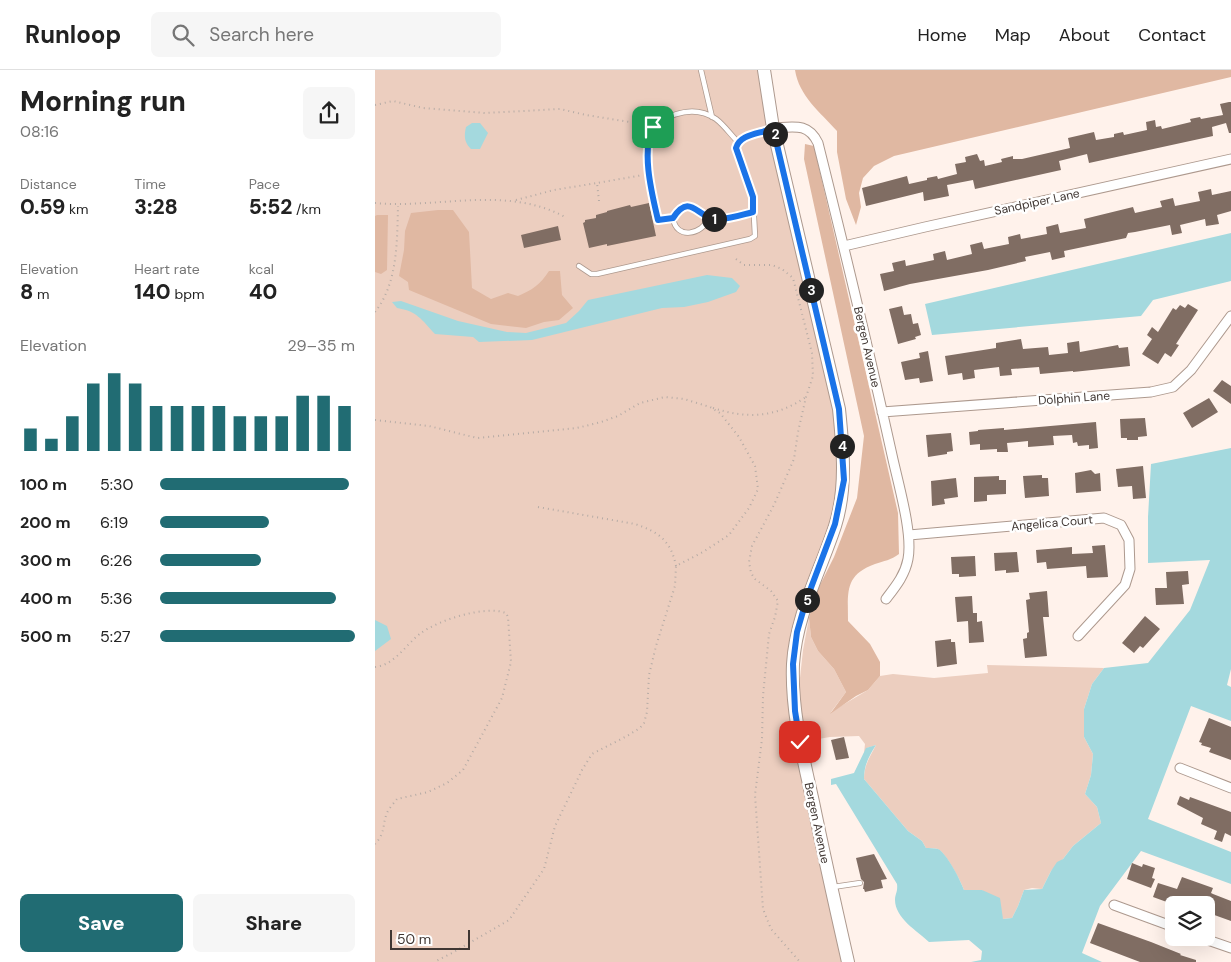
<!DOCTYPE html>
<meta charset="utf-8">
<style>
:root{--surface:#fff;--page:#f6f6f6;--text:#222;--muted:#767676;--line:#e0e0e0;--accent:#216c73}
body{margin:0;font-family:"DM Sans",sans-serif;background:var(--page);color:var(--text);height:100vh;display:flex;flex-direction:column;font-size:19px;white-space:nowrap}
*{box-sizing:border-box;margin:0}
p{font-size:16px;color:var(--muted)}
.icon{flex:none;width:28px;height:28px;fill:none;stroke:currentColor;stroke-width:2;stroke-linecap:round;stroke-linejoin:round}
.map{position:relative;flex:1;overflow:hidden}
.details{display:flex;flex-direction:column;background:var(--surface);width:375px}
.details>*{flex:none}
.buttons{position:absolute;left:790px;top:826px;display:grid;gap:10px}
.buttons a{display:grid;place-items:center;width:50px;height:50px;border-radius:8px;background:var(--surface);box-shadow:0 5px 20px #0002;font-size:25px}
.scale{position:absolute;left:15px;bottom:12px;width:80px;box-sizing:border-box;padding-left:5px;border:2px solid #403733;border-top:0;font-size:14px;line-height:18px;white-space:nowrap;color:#403733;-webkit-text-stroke:4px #fff;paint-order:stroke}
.pin{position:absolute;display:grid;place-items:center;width:42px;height:42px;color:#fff;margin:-21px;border-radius:10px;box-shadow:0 2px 8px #0006}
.km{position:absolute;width:25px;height:25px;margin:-12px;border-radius:50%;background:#222;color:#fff;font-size:14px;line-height:25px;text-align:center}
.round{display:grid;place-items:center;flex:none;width:52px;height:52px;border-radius:8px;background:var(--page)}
.overview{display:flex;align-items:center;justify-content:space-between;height:85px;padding:0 20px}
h1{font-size:28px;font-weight:800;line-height:38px}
.stats{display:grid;grid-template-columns:repeat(3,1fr);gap:8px;height:85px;padding:5px 20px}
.stats div{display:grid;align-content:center}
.stats b{font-size:21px;font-weight:800}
.stats small{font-size:14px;font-weight:400}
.stats p{font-size:14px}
.chart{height:140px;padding:10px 20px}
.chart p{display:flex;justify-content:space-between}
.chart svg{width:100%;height:90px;margin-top:5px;stroke:var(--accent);stroke-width:6}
.cta{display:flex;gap:10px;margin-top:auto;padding:10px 20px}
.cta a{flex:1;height:58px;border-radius:8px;background:var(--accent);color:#fff;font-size:20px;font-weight:800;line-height:58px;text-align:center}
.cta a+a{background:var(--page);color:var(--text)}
ul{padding:0 20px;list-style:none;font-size:16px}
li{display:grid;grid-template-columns:80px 60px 1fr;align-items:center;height:38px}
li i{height:12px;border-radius:6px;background:var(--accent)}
header{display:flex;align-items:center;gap:30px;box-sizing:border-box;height:70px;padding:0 25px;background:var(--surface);border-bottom:1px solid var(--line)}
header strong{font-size:24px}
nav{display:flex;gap:28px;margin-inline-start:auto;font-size:18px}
.search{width:350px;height:45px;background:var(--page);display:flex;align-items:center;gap:12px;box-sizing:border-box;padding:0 18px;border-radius:8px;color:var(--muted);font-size:19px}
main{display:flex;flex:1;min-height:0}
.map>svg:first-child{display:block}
.green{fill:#eccebf}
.forest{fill:#e0b8a2}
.water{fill:#a4d9de}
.building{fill:#806d63}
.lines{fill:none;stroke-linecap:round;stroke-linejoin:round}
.lane-casing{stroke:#ad998e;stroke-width:6}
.street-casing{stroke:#ad998e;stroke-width:11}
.secondary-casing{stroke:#ad998e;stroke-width:14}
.path{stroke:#b6aba5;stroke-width:2;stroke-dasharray:1 4;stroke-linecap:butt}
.lane{stroke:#fff;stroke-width:4.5}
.street{stroke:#fff;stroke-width:9}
.secondary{stroke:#fff;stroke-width:12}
.route-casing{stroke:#fff;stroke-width:10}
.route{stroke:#1a73e8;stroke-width:6}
.labels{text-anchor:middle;stroke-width:5;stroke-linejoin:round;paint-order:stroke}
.street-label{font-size:12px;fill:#403733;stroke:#fff}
</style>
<header>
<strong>Runloop</strong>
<div class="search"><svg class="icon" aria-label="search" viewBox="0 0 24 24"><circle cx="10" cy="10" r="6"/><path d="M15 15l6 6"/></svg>Search here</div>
<nav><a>Home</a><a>Map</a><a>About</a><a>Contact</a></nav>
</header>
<main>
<section class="details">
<div class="overview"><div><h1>Morning run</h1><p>08:16</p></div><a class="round"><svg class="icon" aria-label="share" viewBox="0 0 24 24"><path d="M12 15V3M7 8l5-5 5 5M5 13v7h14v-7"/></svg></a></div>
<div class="stats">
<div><p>Distance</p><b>0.59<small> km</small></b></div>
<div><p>Time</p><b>3:28</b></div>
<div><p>Pace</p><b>5:52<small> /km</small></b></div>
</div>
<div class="stats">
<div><p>Elevation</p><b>8<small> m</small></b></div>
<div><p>Heart rate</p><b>140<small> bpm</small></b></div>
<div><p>kcal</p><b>40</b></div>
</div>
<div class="chart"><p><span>Elevation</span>29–35 m</p>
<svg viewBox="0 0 160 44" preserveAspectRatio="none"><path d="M5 44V33M15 44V38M25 44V27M35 44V11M45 44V6M55 44V11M65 44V22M75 44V22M85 44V22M95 44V22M105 44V27M115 44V27M125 44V27M135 44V17M145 44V17M155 44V22"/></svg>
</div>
<ul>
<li><b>100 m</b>5:30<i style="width:97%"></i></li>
<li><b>200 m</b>6:19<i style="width:56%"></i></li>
<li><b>300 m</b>6:26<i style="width:52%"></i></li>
<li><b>400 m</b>5:36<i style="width:90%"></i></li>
<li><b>500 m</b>5:27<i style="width:100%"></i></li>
</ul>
<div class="cta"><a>Save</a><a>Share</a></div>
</section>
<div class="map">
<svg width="856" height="892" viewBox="0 0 856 892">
<rect width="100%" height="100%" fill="#fff2eb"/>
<path class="green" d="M0 0H389L464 339 469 410 422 562 424 617 428 580 434 548 436 567 443 581 459 599 471 622 456 642 493 620 505 606 518 604 559 608 613 603 612 595 729 598 717 614 709 639V667L718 684 716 705 710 724 722 737 726 753 698 776 688 789 676 801 667 819 657 818 649 820 643 836 637 848 628 849 607 820H589C586 811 571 783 563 779 560 778 554 778 551 778L547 771 533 761 489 709C489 695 495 687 501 675L492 678 489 683 490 674 484 666 455 667 426 672 473 892H0Z"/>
<path class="forest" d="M420 0H856V7L519 86 499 96 488 108 484 123 486 137 481 155 471 129 462 82V61C445 42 424 26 420 0Z
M430 74 439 76 523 443 524 484C516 490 509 491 500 494 469 505 473 523 473 551L495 574 505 592V606L493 620 481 626 455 644 471 622 459 599 443 581 436 567 434 548 441 523 459 487 482 428 489 366 429 89Z
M63 140H78L94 162 97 218 116 229 133 223 143 226C157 220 165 215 174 201H185L187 225 198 238 184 250 169 252 151 258 133 256 116 254 34 220 33 212 24 206 29 180 30 161 36 143Z
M2 145H13L12 200 6 204 0 202V146Z"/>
<path class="water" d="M97 53H105L113 63 105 79H96C89 72 89 66 91 57Z
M856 163V211L778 230 766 246 557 265 550 234Z
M332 205 357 208 365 216 361 222 333 232 309 237 287 238 157 270 104 272 98 267 60 264C47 250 42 241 22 238L17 232 26 231 83 251 132 262 151 263 191 253 204 241 213 230Z
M856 378V599L852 615 856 617V651L816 636 773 749 856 782V814L766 781 725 836 707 883 727 892H596L606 890 607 881 594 870 554 872C542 861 520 848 520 830 520 824 523 822 522 814L461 714 456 715V709L479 703 491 678 501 675C494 686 489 695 489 709L533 761 547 771 551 778C554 778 560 778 563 779 571 782 586 811 589 820H607L625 828 628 849 637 848 643 836 649 820 667 819 676 801 682 792 688 789 698 776 726 753 722 737 710 724 716 705 718 684 709 667V639L717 614 729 598 773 593 815 540 835 490 773 493V447L776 394Z
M0 550 12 556 16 569 0 581Z"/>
<path class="building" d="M854 32H856V63H854L851 53 837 57 838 66 714 93 712 84 684 91 686 100 600 119 598 110 572 115 574 126 549 131 548 122 491 136 487 118 532 106 534 114 552 110V108L562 106 563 109 582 104 580 94 591 92 590 87 602 84 605 91 609 90 610 96 627 92 626 89 638 86V89H647L695 78 693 68 719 62 721 70 739 67V64L748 62 749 65 772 60 771 52 780 50 781 57 786 56 787 59 816 52 815 49 825 47 826 49 848 45 845 34Z
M836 119 837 125 856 121V141L842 145 844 154 831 156 830 149 805 155 807 163 797 165 795 155 760 162 753 163 751 168 689 181 690 187 677 190 675 182 650 187 651 191 613 200 535 214 509 221 505 204 519 201 517 193 530 190 531 196 559 190 558 184 570 181 572 190 597 184 595 175 607 172 609 179 634 174 633 167 645 164 646 169 672 164 671 157 683 154 685 163 711 158 709 149 758 137 760 143 787 137 785 131 798 128 800 136 825 131 823 122Z
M274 133 281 166 232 176V174L214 178 208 153 210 152V150L221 148V145L232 142V141L255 135 256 137Z
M183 156 186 170 149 178 146 165Z
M813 234 823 240 801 274 804 275 796 287 790 283 783 294 767 284 777 269 772 265 777 257 783 262 798 238 801 240 805 235 810 238Z
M527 236 529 245 536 244 538 254 543 253 546 265 540 267 541 269 523 274 514 239Z
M646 269 648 279 673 277 674 285 693 283 692 273 704 271 705 282 743 275 744 278 753 277 755 296 698 302V301L665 304 664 297 636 299 637 305 625 306 624 297 599 300 600 308 588 310 587 303 573 305 570 286 621 278V273Z
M553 281 558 311 545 313 544 308 530 310 526 292 545 288 544 283Z
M847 310 856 316V334L838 321Z
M834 328 843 342 817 358 808 343Z
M770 348 772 366 763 367V370H752V368H746L745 349Z
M721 352 723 378 714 379V375L703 376 702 372 698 373 697 365 678 366 679 375 653 377V371L632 373 633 382H622V379L605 380V374L595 375 594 362 603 361V360L629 358V360Z
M576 363 578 381 572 382V384L553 387 551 365Z
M768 396 771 428 758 429 757 416 743 417 741 399Z
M716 400 720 404 725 403 726 421 701 423 700 403Z
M667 405V408H673L674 426 650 428 648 406Z
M624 406V410H631V424L612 425V431L599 432V407Z
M581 408 583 427 569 429 570 434 557 436 556 411Z
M730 475 733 507 712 508 711 496 672 499 671 492 662 493 661 480 697 477V484L718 483 717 476Z
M642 482 644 502 631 503V500L620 501 619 483Z
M600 486 601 506 584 507V504H577L576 487Z
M813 501 814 514 807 515 809 534 781 535 780 518H792L791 502Z
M672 521 674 547H668L672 586 650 588 648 569 652 568V563L654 562 651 530 655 529 654 523Z
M597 526 598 543H602V552L607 551 609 572 594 573 593 551 582 552 580 527Z
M770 546 785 559 768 578 765 576 759 583 747 573Z
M576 569V572H580L582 594 562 597 560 571Z
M834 648 856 657V690L834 682 836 678 826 675 827 673 824 672Z
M469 667 474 688 461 690 456 670Z
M805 726 814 730 815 727 856 742V766L850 763 847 772 839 769 842 761 826 754 828 748 803 735 802 734Z
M499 784 512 809 506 810 508 818 490 822 489 819H488L489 812 486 809 481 788Z
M757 793 767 797 768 794 780 798 777 808 780 809 776 818 752 809Z
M807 807 838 818 836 823 838 824 856 831V851L831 842V835H800L778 827 783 813 802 819Z
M723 853 776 872 806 884 805 885 821 890V892H765L715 873Z"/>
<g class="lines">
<g class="lane-casing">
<path id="lane" d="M326 0 337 47
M298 148 283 150C277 125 264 75 282 53 300 42 322 36 341 49 349 55 356 65 363 72L369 67 397 58
M334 148C327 165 301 170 298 148 315 122 322 147 340 149 353 150 367 145 379 142
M204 196 216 204H222L375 169 380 166 378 127 362 85 361 78 363 72
M458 817 485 813"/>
</g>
<g class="street-casing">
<path id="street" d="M398 58C418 57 433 52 443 73 469 177 494 281 517 385 523 413 538 463 533 489 530 505 521 516 511 529
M469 176 550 157 856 89
M507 342 776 322 798 317 816 300 856 246
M534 465 729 448 746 455 754 470 755 499 750 515 703 566
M805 698 856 718
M739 835 799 857
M827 868 856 878"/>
</g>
<g class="secondary-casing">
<path id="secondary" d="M389 0 398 58 464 339C468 378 472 418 460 456 445 502 421 545 418 594 416 640 428 687 438 732 449 786 461 839 473 892"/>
</g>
<path class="path" d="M0 35 18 31 48 38 110 43 185 39 211 45 267 54 271 56
M141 130 179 120 222 113
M224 131 222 113 268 105
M0 133C62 139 131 115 190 147
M361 189 369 195H397L407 199 418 208 437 283 438 306 431 327 423 362 419 389 399 435 377 476 374 492 376 503 380 509 396 521 403 531 400 547 394 564 388 626 387 669 380 725 388 839 396 859 425 892
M0 242C23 213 22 171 23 136
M338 338C372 349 400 348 431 327
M0 350 54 356 102 368 202 358 226 352 243 346 265 333 290 327 309 329 335 337 345 343 364 367 380 396 383 419 374 438 354 465 328 482 301 496 300 516 281 576 274 605 272 642 269 653 265 658 252 666 217 684 207 700 180 756 169 799 134 850 77 883 59 892
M163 437 260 454C284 462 296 471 301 496
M0 597C20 595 31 574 46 563 64 550 110 535 131 543L133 547 136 592 127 628 88 700 72 713 53 722 22 729C19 733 14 738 12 743 7 755 11 762 0 774"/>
<use href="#lane" class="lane"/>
<use href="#street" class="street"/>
<use href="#secondary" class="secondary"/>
</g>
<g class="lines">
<g class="route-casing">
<path id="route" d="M278 57C266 82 277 124 283 150L298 148C315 122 322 147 340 149 353 150 366 145 378 142V127L361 78C365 63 387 64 398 58L464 339 469 410 460 454 431 531 422 562 418 594 420 641 425 672"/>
</g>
<use href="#route" class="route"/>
</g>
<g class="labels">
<g class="street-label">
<text transform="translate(662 132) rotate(-12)" y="4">Sandpiper Lane</text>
<text transform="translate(492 277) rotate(77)" y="4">Bergen Avenue</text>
<text transform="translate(699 328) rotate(-4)" y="4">Dolphin Lane</text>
<text transform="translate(677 453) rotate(-5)" y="4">Angelica Court</text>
<text transform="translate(442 753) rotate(78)" y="4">Bergen Avenue</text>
</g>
</g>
</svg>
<div class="buttons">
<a><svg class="icon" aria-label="layers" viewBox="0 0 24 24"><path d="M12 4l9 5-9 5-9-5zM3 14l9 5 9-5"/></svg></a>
</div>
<div class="scale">50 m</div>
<div class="pin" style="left:278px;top:57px;background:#1e9e55"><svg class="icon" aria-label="arrive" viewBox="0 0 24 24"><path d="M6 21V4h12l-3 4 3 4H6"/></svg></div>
<div class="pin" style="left:425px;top:672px;background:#d93025"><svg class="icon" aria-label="check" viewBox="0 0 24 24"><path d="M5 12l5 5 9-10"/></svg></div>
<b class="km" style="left:339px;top:149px">1</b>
<b class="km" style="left:400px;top:64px">2</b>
<b class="km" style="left:436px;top:220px">3</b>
<b class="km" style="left:467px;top:376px">4</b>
<b class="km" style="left:432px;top:530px">5</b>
</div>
</main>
